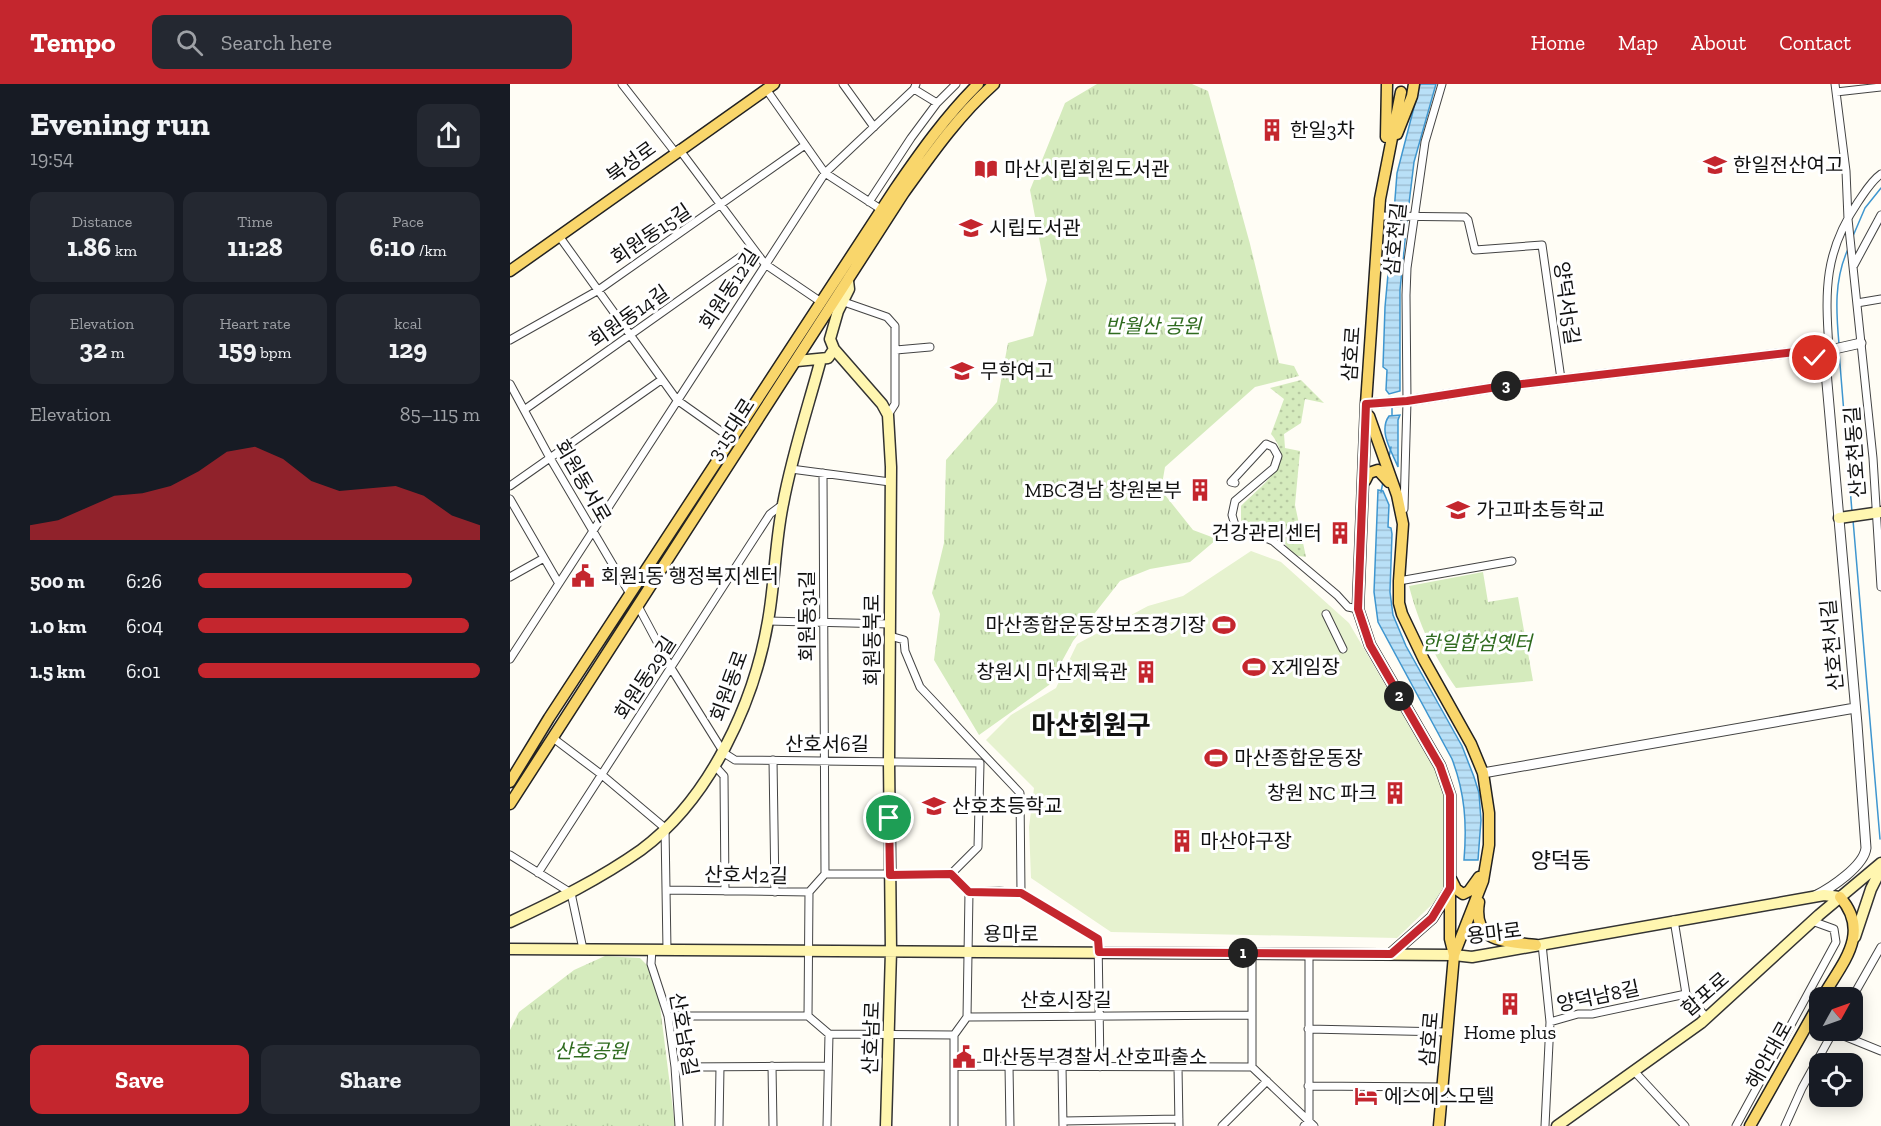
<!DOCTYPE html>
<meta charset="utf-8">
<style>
:root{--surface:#171b24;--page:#242831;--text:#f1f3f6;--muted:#9ea1a6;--accent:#c4262e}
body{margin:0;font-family:"Zilla Slab","Noto Sans KR",serif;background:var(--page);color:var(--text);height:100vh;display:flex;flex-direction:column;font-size:22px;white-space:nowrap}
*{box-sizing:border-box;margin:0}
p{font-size:20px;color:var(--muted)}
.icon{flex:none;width:33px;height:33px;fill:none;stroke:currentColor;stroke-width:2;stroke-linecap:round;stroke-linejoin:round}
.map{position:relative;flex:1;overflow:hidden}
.drawer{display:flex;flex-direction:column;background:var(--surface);width:510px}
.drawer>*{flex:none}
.needle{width:39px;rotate:50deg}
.buttons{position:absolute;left:1299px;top:903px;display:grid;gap:12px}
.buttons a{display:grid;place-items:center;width:54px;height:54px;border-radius:12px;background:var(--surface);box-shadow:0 3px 15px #0003;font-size:30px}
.pin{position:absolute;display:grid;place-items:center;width:51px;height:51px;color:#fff;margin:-26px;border:3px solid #fff;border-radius:50%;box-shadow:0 2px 6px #0007}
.km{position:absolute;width:30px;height:30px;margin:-15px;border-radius:50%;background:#222;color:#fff;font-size:16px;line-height:30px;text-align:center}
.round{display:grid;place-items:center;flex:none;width:63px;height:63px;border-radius:12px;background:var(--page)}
.head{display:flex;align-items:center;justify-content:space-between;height:102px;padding:0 30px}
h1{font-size:33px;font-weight:800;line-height:45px}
.stats{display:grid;grid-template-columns:repeat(3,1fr);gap:9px;height:102px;padding:6px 30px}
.stats div{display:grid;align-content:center;border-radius:12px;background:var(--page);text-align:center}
.stats b{font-size:26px;font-weight:800}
.stats small{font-size:16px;font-weight:400}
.stats p{font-size:16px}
.chart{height:168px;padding:12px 30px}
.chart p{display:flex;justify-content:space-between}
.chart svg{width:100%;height:108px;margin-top:6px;fill:var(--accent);opacity:.7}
.cta{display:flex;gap:12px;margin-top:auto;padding:12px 30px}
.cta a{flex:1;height:69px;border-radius:12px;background:var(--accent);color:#fff;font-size:24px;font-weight:800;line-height:69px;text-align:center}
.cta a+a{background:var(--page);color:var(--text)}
ul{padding:0 30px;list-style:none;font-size:20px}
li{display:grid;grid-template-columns:96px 72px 1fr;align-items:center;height:45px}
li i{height:15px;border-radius:8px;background:var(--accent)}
header{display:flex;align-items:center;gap:36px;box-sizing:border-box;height:84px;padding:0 30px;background:var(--accent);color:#fff}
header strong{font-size:28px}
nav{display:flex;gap:33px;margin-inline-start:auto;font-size:21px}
.search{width:420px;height:54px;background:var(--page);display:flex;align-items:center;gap:15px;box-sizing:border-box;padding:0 21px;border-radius:12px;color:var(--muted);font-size:22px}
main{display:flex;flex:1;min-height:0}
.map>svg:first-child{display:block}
.grass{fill:url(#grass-dots)}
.park{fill:url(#park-tufts)}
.pitch{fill:#e6f2cf}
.water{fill:url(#water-rules);stroke:#3f96cf;stroke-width:1.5}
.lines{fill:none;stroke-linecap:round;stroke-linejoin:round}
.stream{stroke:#3f96cf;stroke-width:1.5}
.minor-casing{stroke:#444;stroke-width:9}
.tertiary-casing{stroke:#444;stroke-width:11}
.secondary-casing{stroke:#333;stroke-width:13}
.primary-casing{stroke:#222;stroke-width:13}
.minor{stroke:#fff;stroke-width:7}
.tertiary{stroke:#fff;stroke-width:9}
.secondary{stroke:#fff6b0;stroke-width:10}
.primary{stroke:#f9d66b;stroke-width:10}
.route-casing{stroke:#fff;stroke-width:12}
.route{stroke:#c4262e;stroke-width:8}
.labels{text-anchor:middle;stroke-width:6;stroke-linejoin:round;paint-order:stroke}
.poi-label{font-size:20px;fill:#111;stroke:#fff;text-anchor:start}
.street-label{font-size:20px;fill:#111;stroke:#fff}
.park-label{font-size:20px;font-style:italic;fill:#2f6b1f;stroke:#fff}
.quarter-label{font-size:22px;fill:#111;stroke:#fff}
.district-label{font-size:26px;font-weight:bold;fill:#111;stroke:#fff}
</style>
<header>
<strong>Tempo</strong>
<div class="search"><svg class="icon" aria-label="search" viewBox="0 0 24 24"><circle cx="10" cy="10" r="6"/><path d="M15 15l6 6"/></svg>Search here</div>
<nav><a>Home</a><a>Map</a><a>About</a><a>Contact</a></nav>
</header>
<main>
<section class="drawer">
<div class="head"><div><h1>Evening run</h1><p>19:54</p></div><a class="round"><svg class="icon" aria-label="share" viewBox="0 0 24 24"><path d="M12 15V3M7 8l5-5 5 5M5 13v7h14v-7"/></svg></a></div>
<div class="stats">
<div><p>Distance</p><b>1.86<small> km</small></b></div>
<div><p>Time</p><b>11:28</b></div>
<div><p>Pace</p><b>6:10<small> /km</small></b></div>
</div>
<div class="stats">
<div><p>Elevation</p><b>32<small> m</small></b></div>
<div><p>Heart rate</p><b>159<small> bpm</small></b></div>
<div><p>kcal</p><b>129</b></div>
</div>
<div class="chart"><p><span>Elevation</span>85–115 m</p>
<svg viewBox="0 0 160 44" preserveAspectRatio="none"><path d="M0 44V38L10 36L20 31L30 26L40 25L50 22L60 16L70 8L80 6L90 11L100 20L110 24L120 23L130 22L140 26L150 34L160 38V44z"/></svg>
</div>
<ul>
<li><b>500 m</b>6:26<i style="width:76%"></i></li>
<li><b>1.0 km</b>6:04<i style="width:96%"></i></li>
<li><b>1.5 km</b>6:01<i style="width:100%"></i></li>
</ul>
<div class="cta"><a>Save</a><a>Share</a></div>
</section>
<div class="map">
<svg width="1371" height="1042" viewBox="0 0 1371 1042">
<defs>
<pattern id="grass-dots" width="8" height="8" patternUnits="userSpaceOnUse" patternTransform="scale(1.5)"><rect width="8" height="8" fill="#d5ebbd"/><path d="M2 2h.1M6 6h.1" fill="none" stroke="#b6c8a1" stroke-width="1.8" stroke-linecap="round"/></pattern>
<pattern id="park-tufts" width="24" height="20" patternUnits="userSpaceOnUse" patternTransform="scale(1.5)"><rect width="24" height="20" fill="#d5ebbd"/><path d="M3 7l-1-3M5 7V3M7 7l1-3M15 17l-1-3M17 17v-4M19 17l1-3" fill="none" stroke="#b6c8a1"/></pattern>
<pattern id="water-rules" width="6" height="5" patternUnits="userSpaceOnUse" patternTransform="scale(1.5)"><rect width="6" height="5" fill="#b9e0f7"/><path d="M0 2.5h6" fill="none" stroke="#9ebfd3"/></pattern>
</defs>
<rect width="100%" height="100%" fill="#fffdf5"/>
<path class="grass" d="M791 296 814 319 795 315 791 339 774 350 775 364 790 367 785 421 796 473 782 471 769 450 731 437V422C751 401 787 380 761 350L774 315 760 304Z"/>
<path class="park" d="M587 0H682L698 7 740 160 769 279 784 282 789 292 745 303 655 383 651 406 683 446 707 455 680 478 640 485 610 497 563 557 539 601 469 651 424 576 430 530 422 509 434 459 436 376 487 318 498 259 523 252 537 196 520 106 555 19Z
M973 488 978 518 1008 513 1023 597 946 604C923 570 909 541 899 502Z
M95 872 130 874 141 885 148 906 165 1042H0V946L9 928 64 886Z"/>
<path class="pitch" d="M741 467 771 478 839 539 929 693 937 725V806L887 854 601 848 521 794 519 743 524 704 476 656 501 631 546 604 567 560 638 522 673 512Z"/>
<path class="water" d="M910 0H926L904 78 898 128H884L887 89Z
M883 136 897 137 890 206V307L879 310 876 306 877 286 873 283 875 223Z
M890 331 888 336V383C882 368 868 347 879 332Z
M868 406 873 407 879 421 878 443 881 444 882 450 880 508 883 531 896 562 952 662 964 693 969 709 971 736 968 776H954C957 740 955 709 942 675L868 538 864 508Z"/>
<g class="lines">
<path class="stream" d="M1343 152 1355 124 1371 104
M1329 260C1326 227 1324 196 1338 165
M1329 268 1342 428
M882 331V321
M879 373 881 363
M871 408 873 398
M1343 436 1370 755"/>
<g class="minor-casing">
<path id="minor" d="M112 0 165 68
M333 0 364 43
M1325 0 1336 87 1338 135 1363 374 1371 503
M256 5 315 89 372 126
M404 5 427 19 446 0
M1326 8 1371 3
M169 65 255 180 311 218
M359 118 401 54 427 19
M869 132 955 133 958 136 965 166 1032 161 1051 295
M49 152 167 316 222 355
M1344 181 1371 131
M334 218 377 233 385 242V320L378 331
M1347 219 1371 215
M0 256 87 207 295 61
M1319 264C1315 207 1314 168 1348 118 1355 108 1361 97 1371 90
M386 266 420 263
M0 300 40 374 120 510
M14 326 243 164
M281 385 380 398
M313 389 315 790
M725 399 721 398 756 360 763 363 768 372 764 384 725 417 722 431 725 441 763 457 827 511 838 523 848 525
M0 402 151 296
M0 415 48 498
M894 425 897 317 896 211 897 184 915 58 932 0
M0 493 34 474
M889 497 1002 477
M128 522 161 584 214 669 225 676 470 679 468 763 441 790
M816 530 833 565
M258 537 380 540
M380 552 394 556 395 567 410 603 510 709 511 809
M0 575 315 89 404 5 406 0
M43 654 92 691 155 744 157 866
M263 676 265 808
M205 682 214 692 215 807
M0 771 61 809 73 865
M28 789 260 430 272 421
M156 806 299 808 315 790H441L459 808 457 933
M299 808 298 932 319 950 444 951 457 933
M459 808 489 807 511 809 588 855 590 983
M1164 836 1176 910
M1032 860 1040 938 1035 1042
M142 865 141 880 158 932 165 983 169 1042
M742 870V983L804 1042
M1176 910 1197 934
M1342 914 1371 863
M158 932H298
M457 933 742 931
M1040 938 1068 930H1082L1176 910
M798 945 937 948
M1324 948 1371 967
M444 951V1042
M262 982 263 1042
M444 982 742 983
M499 982 500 1042
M552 982 553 1042
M165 983 318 982
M668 983 669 1042
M1124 987 1175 1042
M798 1002 933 1003
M553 1037 669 1035
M209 1042 210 983
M317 1042 319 950
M712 1042 757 997
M794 1042 799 1037V870
M1226 1042 1326 858 1324 845 1302 837
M1275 1042 1292 1004 1324 946"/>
</g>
<g class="tertiary-casing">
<path id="tertiary" d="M1302 268a9 9 0 1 1 18 0a9 9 0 1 1-18 0Z
M1320 266 1351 259
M856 320 897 317 987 303 1302 266
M973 689 1345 624
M1305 812C1321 804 1354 782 1356 764L1347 640 1315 276"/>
</g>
<g class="secondary-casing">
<path id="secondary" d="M338 197 339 205 328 227 320 255 324 265 372 320 378 331 381 383 379 677 381 867 376 1042
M287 277 318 274 324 265
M1329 434 1371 428
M0 838C45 817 90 795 131 766 200 715 244 619 258 537 265 498 265 458 273 420 282 371 298 323 311 275
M1345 853 1361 805 1371 785
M0 865 944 871 962 873 1314 811 1330 813
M1047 1042 1191 939 1309 831 1371 779"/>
</g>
<g class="primary-casing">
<path id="primary" d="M891 8 870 115 856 320 848 525 860 561 930 682 940 711V855L944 871
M887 50 902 12 904 0
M876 53 877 0
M0 187 264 0
M859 332 887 411 893 440 889 497V519L892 530 914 576 961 660 973 689 979 729V761L973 797 944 871 929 1042
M855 397 859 389 868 386 879 398
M0 698 39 634 385 105C411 67 436 32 468 0
M0 720 393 110C421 71 448 32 484 0
M941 795 946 805 953 810 959 807 969 793
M969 818C962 860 996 857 1026 861
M881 870 922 834 939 807
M1312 914C1331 880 1362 850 1330 813
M1240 1042 1310 918"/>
</g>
<use href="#minor" class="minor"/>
<use href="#tertiary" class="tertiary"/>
<use href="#secondary" class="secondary"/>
<use href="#primary" class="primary"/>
</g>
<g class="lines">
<g class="route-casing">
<path id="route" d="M379 734 380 791 441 790 459 808 511 809 588 855 589 868 881 870 922 834 940 804V711L930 682 860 561 848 525 856 320 897 317 987 303 1302 266 1305 274"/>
</g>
<use href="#route" class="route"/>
</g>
<defs>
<g id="building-bare" transform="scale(1.8)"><path d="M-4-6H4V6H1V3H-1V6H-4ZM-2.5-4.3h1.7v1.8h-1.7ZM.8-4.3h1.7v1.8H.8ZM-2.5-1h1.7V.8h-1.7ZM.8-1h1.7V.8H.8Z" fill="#c4262e" stroke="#fff" stroke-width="2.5" paint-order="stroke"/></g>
<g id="school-bare" transform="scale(1.8)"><path d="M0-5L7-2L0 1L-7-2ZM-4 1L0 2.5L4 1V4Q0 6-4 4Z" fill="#c4262e" stroke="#fff" stroke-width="2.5" paint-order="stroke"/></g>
<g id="library-bare" transform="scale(1.8)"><path d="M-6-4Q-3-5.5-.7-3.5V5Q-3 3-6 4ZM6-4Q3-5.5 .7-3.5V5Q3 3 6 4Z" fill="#c4262e" stroke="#fff" stroke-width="2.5" paint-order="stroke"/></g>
<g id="civic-bare" transform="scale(1.8)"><path d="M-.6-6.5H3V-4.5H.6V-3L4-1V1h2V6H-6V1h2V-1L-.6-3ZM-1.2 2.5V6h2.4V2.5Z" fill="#c4262e" stroke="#fff" stroke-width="2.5" paint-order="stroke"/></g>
<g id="stadium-bare" transform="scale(1.8)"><path d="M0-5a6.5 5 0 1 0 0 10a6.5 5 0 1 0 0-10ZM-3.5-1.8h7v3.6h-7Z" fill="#c4262e" stroke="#fff" stroke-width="2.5" paint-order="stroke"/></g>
<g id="hotel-bare" transform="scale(1.8)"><path d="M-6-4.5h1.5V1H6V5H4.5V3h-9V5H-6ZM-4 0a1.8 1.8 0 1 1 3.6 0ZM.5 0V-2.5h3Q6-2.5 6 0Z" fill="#c4262e" stroke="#fff" stroke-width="2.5" paint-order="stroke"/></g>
</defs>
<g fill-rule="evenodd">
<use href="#building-bare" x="762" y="46"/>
<use href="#school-bare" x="1205" y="81"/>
<use href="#library-bare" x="476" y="85"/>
<use href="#school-bare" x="461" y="144"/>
<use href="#school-bare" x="452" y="287"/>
<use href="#building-bare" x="690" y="406"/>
<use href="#school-bare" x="948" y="426"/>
<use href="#building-bare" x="830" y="449"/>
<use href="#civic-bare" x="73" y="492"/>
<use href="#stadium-bare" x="714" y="541"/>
<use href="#stadium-bare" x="744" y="583"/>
<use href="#building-bare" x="636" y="588"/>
<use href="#stadium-bare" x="706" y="674"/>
<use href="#building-bare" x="885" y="709"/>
<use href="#school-bare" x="424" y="722"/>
<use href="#building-bare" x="672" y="757"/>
<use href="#building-bare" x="1000" y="920"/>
<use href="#civic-bare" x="454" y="973"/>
<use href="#hotel-bare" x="856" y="1012"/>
</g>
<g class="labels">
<g class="poi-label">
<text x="780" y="53">한일3차</text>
<text x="1223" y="88">한일전산여고</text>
<text x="494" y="92">마산시립회원도서관</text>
<text x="479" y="151">시립도서관</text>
<text x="470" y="294">무학여고</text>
<text x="672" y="413" text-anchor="end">MBC경남 창원본부</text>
<text x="966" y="433">가고파초등학교</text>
<text x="812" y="456" text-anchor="end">건강관리센터</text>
<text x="91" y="499">회원1동 행정복지센터</text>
<text x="696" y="548" text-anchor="end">마산종합운동장보조경기장</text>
<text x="762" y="590">X게임장</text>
<text x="618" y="595" text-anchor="end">창원시 마산제육관</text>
<text x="724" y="681">마산종합운동장</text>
<text x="867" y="716" text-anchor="end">창원 NC 파크</text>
<text x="442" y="729">산호초등학교</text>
<text x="690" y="764">마산야구장</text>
<text x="1000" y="955" text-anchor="middle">Home plus</text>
<text x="472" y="980">마산동부경찰서 산호파출소</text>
<text x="874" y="1019">에스에스모텔</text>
</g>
<g class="street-label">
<text transform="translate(121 78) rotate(-36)" y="7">북성로</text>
<text transform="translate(141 150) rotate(-34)" y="7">회원동15길</text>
<text transform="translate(885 155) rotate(-84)" y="7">삼호천길</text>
<text transform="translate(219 205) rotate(-57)" y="7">회원동12길</text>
<text transform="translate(1057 219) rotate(82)" y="7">양덕서5길</text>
<text transform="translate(119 232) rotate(-35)" y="7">회원동14길</text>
<text transform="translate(841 270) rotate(-86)" y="7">삼호로</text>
<text transform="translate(221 345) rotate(-57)" y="7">3·15대로</text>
<text transform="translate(1345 368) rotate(-94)" y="7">산호천동길</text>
<text transform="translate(73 397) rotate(60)" y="7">회원동서로</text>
<text transform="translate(297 532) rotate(-90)" y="7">회원동31길</text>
<text transform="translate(362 556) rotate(-90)" y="7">회원동북로</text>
<text transform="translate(1322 561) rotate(-95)" y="7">산호천서길</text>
<text transform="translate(135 594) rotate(-57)" y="7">회원동29길</text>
<text transform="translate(219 602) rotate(-70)" y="7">회원동로</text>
<text x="317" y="667">산호서6길</text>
<text transform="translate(236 791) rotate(1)" y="7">산호서2길</text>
<text transform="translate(984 849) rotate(-7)" y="7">용마로</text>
<text x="501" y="857">용마로</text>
<text transform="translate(1195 910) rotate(-41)" y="7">합포로</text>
<text transform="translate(1088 912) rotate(-12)" y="7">양덕남8길</text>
<text x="556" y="923">산호시장길</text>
<text transform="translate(174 950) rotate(80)" y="7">산호남8길</text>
<text transform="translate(361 954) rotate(-88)" y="7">산호남로</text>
<text transform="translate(919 955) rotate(-85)" y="7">삼호로</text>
<text transform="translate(1259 971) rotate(-61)" y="7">해안대로</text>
</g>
<g class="park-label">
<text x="643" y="249">반월산 공원</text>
<text x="967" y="566">한일합섬옛터</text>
<text x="81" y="974">산호공원</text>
</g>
<g class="quarter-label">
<text x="1051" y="784">양덕동</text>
</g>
<g class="district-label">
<text x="581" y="650">마산회원구</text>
</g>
</g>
</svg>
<div class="buttons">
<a><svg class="needle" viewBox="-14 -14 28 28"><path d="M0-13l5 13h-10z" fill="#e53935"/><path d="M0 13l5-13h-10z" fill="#9ea1a6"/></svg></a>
<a><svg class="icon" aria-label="locate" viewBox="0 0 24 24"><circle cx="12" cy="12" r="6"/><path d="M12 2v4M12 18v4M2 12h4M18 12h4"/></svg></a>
</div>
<div class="pin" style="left:379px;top:734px;background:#1e9e55"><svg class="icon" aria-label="arrive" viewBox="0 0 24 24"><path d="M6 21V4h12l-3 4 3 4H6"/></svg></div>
<div class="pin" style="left:1305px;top:274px;background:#d93025"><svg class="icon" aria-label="check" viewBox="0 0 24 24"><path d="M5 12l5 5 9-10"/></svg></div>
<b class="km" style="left:733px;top:869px">1</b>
<b class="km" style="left:889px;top:612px">2</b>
<b class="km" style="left:996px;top:302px">3</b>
</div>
</main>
